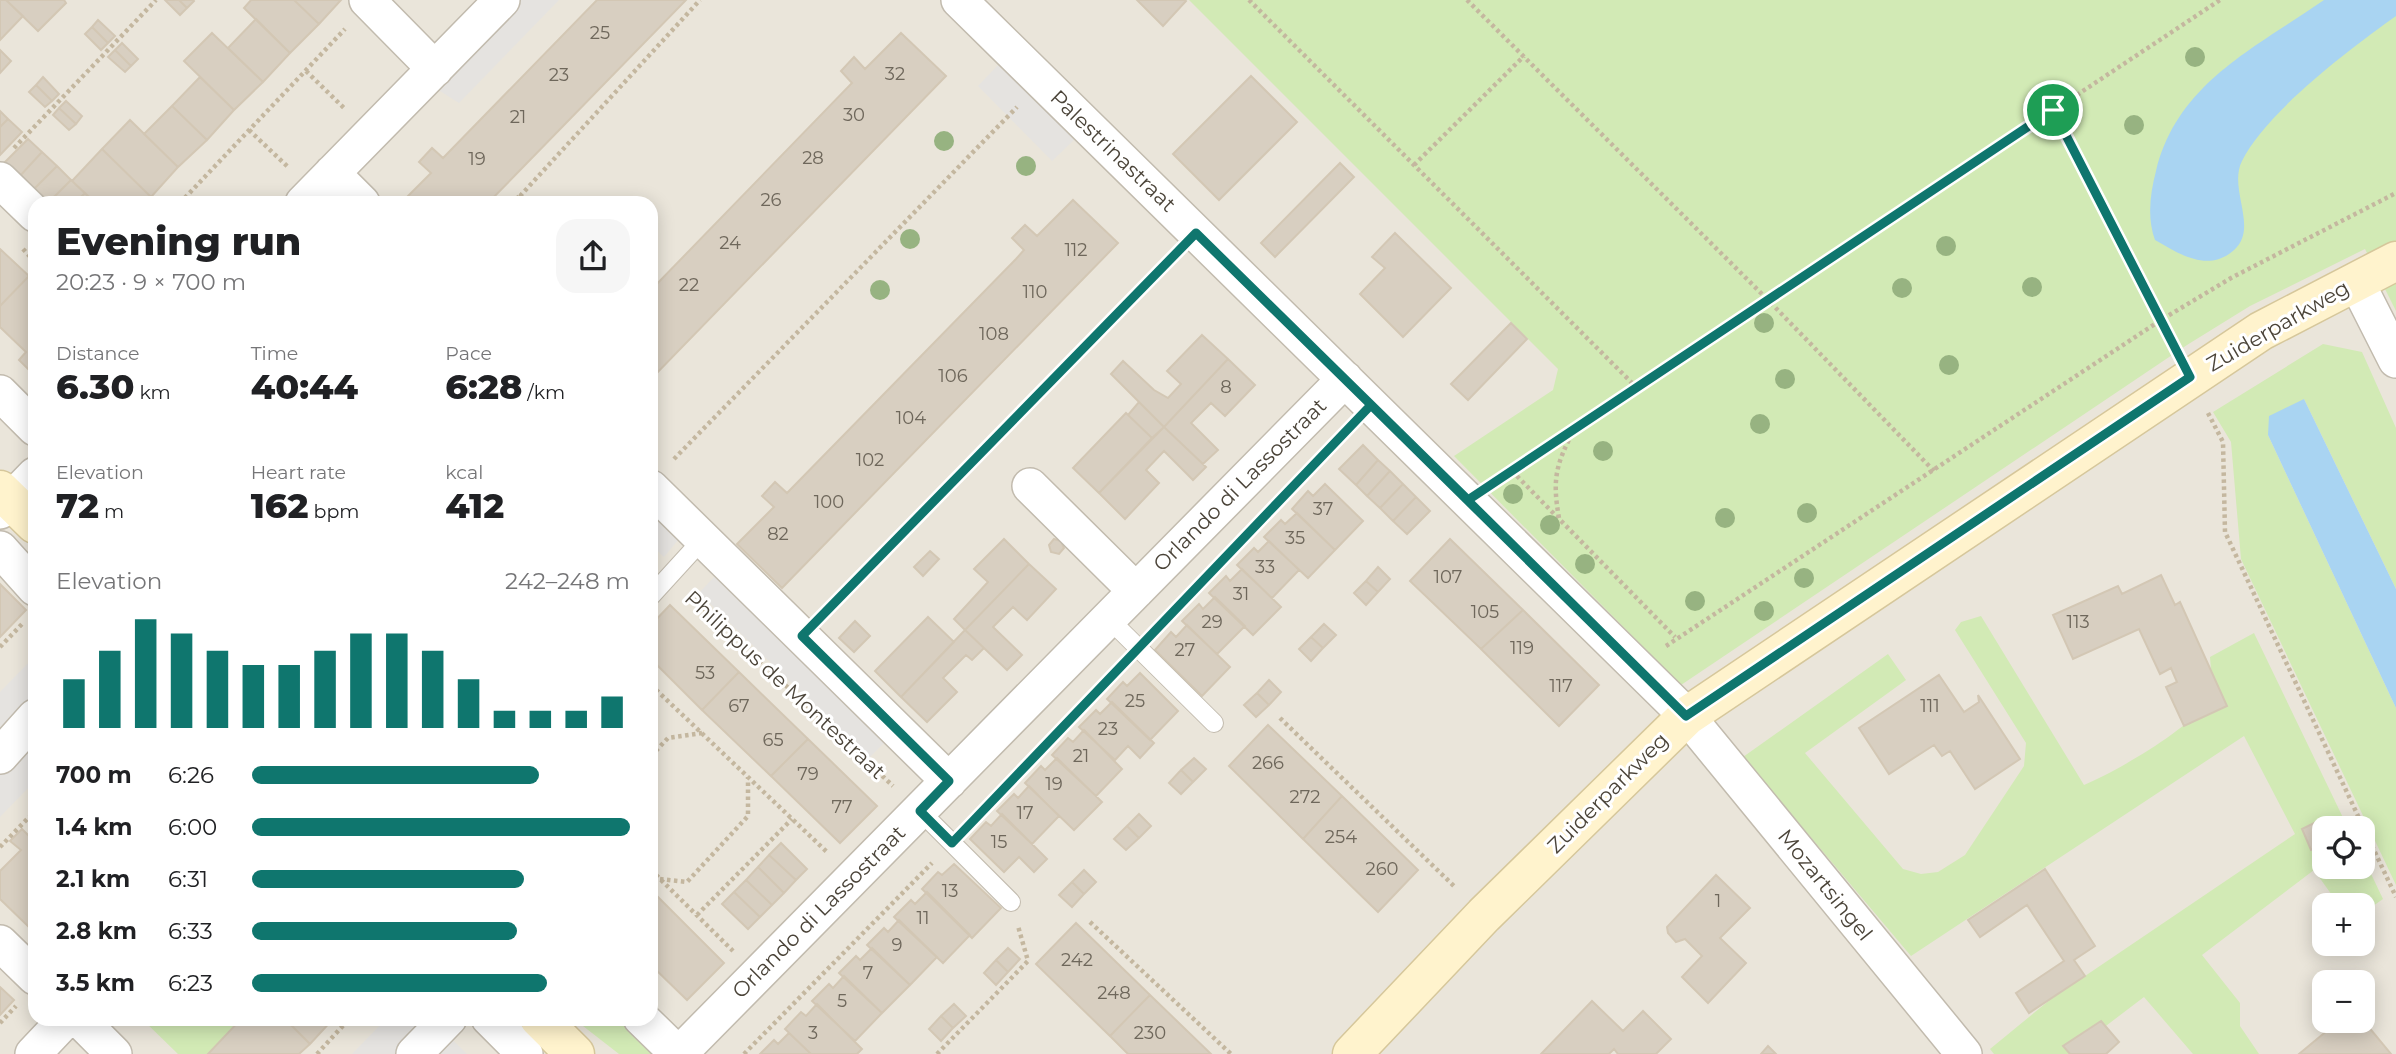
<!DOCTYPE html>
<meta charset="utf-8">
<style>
:root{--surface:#fff;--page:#f6f6f6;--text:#202124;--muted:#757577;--accent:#0f766e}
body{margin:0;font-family:Montserrat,sans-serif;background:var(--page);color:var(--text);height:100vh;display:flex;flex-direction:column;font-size:26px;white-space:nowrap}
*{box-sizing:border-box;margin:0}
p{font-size:23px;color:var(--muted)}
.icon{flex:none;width:38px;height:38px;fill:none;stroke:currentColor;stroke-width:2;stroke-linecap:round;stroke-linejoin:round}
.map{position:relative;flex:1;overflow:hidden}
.details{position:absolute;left:28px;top:196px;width:630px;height:830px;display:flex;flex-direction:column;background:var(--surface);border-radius:21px;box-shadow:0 4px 18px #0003}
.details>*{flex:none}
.controls{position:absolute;left:2312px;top:816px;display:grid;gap:14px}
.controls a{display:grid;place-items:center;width:63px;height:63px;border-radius:14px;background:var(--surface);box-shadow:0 4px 18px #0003;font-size:35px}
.pin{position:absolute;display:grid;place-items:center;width:60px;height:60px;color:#fff;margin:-30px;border:4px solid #fff;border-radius:50%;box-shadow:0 2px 7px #0007}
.round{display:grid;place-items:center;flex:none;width:74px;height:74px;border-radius:21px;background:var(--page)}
.overview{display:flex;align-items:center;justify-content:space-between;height:119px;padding:0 28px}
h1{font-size:38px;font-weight:800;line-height:52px}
.figures{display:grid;grid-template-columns:repeat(3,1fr);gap:10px;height:119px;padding:7px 28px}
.figures div{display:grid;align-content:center}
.figures b{font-size:35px;font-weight:800}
.figures small{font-size:19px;font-weight:400}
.figures p{font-size:19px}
.chart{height:196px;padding:14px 28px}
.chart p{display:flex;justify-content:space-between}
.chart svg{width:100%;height:126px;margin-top:7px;stroke:var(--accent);stroke-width:6}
ul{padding:0 28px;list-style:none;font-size:23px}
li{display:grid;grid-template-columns:112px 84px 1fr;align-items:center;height:52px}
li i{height:18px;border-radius:9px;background:var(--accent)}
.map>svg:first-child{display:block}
.residential{fill:#eae5da;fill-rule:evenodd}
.green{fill:#d2eab5}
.parking{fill:#e5e3e0}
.water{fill:#a9d4f2}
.building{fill:#d8cfc1;stroke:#d3c7b4;stroke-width:2}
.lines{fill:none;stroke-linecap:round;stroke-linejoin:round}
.lane-casing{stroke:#c2bbae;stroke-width:20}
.street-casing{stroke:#c2bbae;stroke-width:38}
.secondary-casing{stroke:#d6c79b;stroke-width:41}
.path{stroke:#c4b79f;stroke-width:4.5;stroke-dasharray:3.5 3.5;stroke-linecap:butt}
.lane{stroke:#fff;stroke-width:18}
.street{stroke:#fff;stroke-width:35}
.secondary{stroke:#fff3cd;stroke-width:38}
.tree{fill:#97b381}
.route-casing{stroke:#fff;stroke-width:14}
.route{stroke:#0f766e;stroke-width:9}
.labels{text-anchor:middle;stroke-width:6;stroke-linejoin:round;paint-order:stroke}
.number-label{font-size:18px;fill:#6e675b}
.street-label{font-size:21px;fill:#4b4439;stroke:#fff}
</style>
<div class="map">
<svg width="2396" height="1054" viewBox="0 0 2396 1054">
<rect width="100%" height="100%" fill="#f6f3ec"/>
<path class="residential" d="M0 0H2396V1054H0ZM35 203H651V1018H35ZM2324 828H2362V866H2324ZM2324 905H2362V943H2324ZM2324 982H2362V1020H2324Z"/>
<path class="green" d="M1189 0H2396V311L2365 249 2250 306 2187 345 1681 685 1454 456 1553 390 1558 369Z
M2323 344 2362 352 2396 428V589L2304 399 2268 435 2396 708V885L2241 559 2231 442 2213 412Z
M1981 616 2084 785C2115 772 2185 732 2205 704 2215 690 2211 673 2210 657L2254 633 2348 828H2324V866H2362L2363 857 2383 899 2363 913 2362 905H2339L2314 870 2202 955 2240 1003V1026L2259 1054H2193L2144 997 2069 1054H1994L1990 1049 2051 999 2295 834 2244 736 1911 956 1743 757 1888 654 1906 680 1805 753 1903 869 1921 874 1938 872 1965 855 2024 766 2026 743 1955 630 1961 622Z
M142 1019H242L208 1054H178Z
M574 1019H624L660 1054H619Z"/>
<path class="parking" d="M516 0H559L459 103 432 86Z
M998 65 1075 139 1052 161 978 86Z
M651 512 679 539 664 557 651 545Z
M716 575 887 740 869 758 699 593Z
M35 656V781L0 817V692Z
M387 1018 431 1019 467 1054H352Z"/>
<path class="water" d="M2324 0H2396V16C2351 48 2266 112 2242 161 2227 191 2263 232 2229 254 2204 271 2176 252 2155 240 2147 218 2150 194 2156 171 2177 83 2255 48 2324 0Z
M2304 399 2396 589V708L2268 435 2269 416Z"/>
<path class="building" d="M0 0H6L23 16 0 40Z
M6 0H64L66 3 38 31Z
M165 0H179L187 8 180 15Z
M179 0H193L194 1 187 8Z
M251 0H294L319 24 290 53 244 8Z
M294 0H341L319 24Z
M597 0H686L488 203H401L431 173 419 162 432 148 443 158Z
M1137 0H1185L1186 1 1163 26Z
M256 19 290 53 263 82 228 48Z
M98 20 115 36 108 43 92 27Z
M92 27 108 43 101 50 85 34Z
M212 33 263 82 234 110 184 61Z
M901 33 946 76 651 379V290L852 83 841 71 854 57 865 69Z
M122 43 138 59 131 66 115 50Z
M0 50 11 61 0 73Z
M115 50 131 66 125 72 108 57Z
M1251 76 1297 122 1219 200 1173 154Z
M43 77 59 94 52 101 36 85Z
M200 77 234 110 207 140 172 106Z
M36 85 52 101 45 107 29 92Z
M66 101 82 116 76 124 59 108Z
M172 106 207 140 178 167 144 134Z
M59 108 76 124 69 130 53 115Z
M0 111 8 119 0 127Z
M8 119 22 132 0 155V127Z
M130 120 178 167 151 197 102 149Z
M28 139 42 152 19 177 4 163Z
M102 149 151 197 145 203H95L72 181Z
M42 152 57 166 33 190 19 177Z
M1340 163 1354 177 1275 257 1261 243Z
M57 166 71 180 48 203 33 190Z
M71 180 85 193 75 203H48Z
M85 193 95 203H75Z
M1073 200 1118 243 782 588 737 544 774 507 762 496 775 482 787 493 1016 259 1024 250 1012 238 1025 225 1037 236Z
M1395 233 1451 288 1403 337 1360 294 1385 268 1372 257Z
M0 249 29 276 0 306Z
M29 276 35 283V365L29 370 19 360 26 352 0 327V306Z
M1511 323 1527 339 1468 400 1451 384Z
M1202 335 1228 359 1164 427 1111 374 1123 361 1154 390 1168 398 1181 384 1167 371Z
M1228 359 1255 385 1225 416 1211 403 1191 423 1218 450 1203 464 1164 427Z
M1139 402 1164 427 1152 438 1128 415Z
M1126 413 1152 438 1099 493 1073 468Z
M1164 427 1206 467 1193 480 1164 451 1146 470 1159 483 1125 519 1099 493Z
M1363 445 1378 460 1356 485 1339 469Z
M1378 460 1390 471 1367 496 1356 485Z
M1390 471 1403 484 1380 508 1367 496Z
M1325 484 1363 521 1335 550 1292 509 1308 491 1313 496Z
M1403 484 1416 497 1393 521 1380 508Z
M1416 497 1430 511 1407 534 1393 521Z
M1297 513 1335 550 1308 578 1264 537 1281 520 1285 524Z
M1004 539 1029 564 965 630 954 619 988 582 974 569Z
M1054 539 1061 541 1064 548 1059 554 1051 552 1049 545Z
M1450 539 1523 610 1481 649 1410 581Z
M1269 541 1299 570 1272 598 1237 565 1254 548 1258 552Z
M930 551 939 559 923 576 914 567Z
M1029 564 1056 589 1027 620 1013 607 993 627 1022 655 1007 670 965 630Z
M1378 567 1390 579 1378 592 1366 581Z
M1242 569 1281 607 1253 635 1209 593 1226 576 1230 581Z
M2161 575 2175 605 2180 602 2227 706 2184 726 2166 687 2177 682 2171 668 2160 674 2139 629 2073 659 2053 615 2118 586 2122 594Z
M1366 581 1378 592 1366 605 1354 593Z
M0 584 26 610 0 637Z
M1215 597 1245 626 1217 654 1182 621 1199 604 1203 609Z
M670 605 739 672 702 710 651 659V625Z
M1523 610 1599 685 1559 726 1481 649Z
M928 617 954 642 901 697 875 671Z
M855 621 870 636 854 652 839 638Z
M1324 624 1336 635 1323 648 1311 637Z
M1187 625 1230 667 1202 696 1155 650 1171 632 1176 637Z
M965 630 984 648 972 660 966 655 943 678 957 692 927 722 901 697Z
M1311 637 1323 648 1311 661 1299 649Z
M739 672 808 739 771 776 702 710Z
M1140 673 1178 711 1150 740 1107 699 1123 682 1127 686Z
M1939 675 1964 712 1979 702 1978 695 2020 759 1975 789 1950 751 1942 756 1934 745 1889 774 1859 728Z
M1269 680 1281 692 1269 705 1257 693Z
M1257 693 1269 705 1256 717 1244 705Z
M1112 702 1154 743 1140 758 1128 746 1115 760 1079 727 1096 710 1100 714Z
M1268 725 1342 796 1303 839 1229 766Z
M1084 730 1122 769 1096 796 1052 755 1068 738 1073 742Z
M808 739 877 806 840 843 771 776Z
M1057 758 1102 802 1074 830 1025 783 1041 766 1045 770Z
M1194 758 1206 769 1193 782 1181 770Z
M1181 770 1193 782 1181 794 1169 783Z
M1029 786 1059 816 1032 844 997 811 1014 794 1018 798Z
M1342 796 1418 870 1378 912 1303 839Z
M1002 814 1047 859 1034 872 1019 857 1004 872 970 839 986 822 991 826Z
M1139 814 1151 826 1139 838 1127 826Z
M2318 821 2324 834V844L2311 850 2302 829Z
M1127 826 1139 838 1126 850 1114 839Z
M22 829 32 839 35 836 34 932 0 899V871L21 850 10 841Z
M781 843 807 869 796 880 769 855Z
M769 855 796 880 784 893 758 867Z
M954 864 1001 908 972 938 922 889 938 872 942 875Z
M758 867 784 893 772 905 746 880Z
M2045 869 2095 946 2074 960 2085 976 2029 1013 2016 993 2064 961 2027 905 1980 937 1968 920Z
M1084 870 1096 882 1084 894 1072 882Z
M1716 875 1750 908 1720 938 1746 963 1708 1003 1682 977 1702 956 1685 939 1676 942 1668 933 1667 927Z
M746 880 772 905 760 917 734 892Z
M1072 882 1084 894 1072 907 1059 895Z
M734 892 760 917 748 929 722 904Z
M927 892 970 935 943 963 894 917 911 900 915 904Z
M656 895 724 963 687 1000 651 965V900Z
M899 920 937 957 910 985 867 945 884 928 888 932Z
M1076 923 1150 995 1110 1036 1036 964Z
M872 948 910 985 882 1013 839 973 856 956 860 960Z
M1008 948 1020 959 1008 972 996 960Z
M996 960 1008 972 996 985 984 973Z
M844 976 882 1013 855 1041 812 1001 829 984 833 988Z
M0 987 14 1000 0 1015Z
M1150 995 1211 1054H1128L1110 1036Z
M1592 1001 1623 1031 1643 1011 1671 1039 1656 1054H1618L1614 1049 1609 1054H1541Z
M817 1004 862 1049 857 1054H811L785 1029 801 1012 806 1016Z
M954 1004 966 1016 953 1028 941 1016Z
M941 1016 953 1028 941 1041 929 1029Z
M242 1018H284L310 1044 299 1054H208Z
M284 1018H334L310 1044Z
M2362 1019 2391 1054H2299L2340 1020Z
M2101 1021 2119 1042 2106 1054H2070L2063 1046Z
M789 1033 811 1054H760L774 1040 778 1044Z
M1768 1046 1776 1054H1761Z"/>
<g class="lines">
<g class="lane-casing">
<path id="lane" d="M651 596 703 539
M1109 619 1214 723
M920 811 1011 902"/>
</g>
<g class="street-casing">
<path id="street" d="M367 0 435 69
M959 0 1687 716 1964 1054
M332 173 362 203
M0 180 35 214
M303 203 502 0
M2356 281 2396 360
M0 393 35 428
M1030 486 1136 591
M651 488 949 781
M0 511 35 475
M0 549 35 588
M0 756 35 717
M0 943 35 977
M78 1018 114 1054
M489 1018 525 1054
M641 1018 678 1054
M33 1054 67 1018
M414 1054 449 1018
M679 1054 1345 379"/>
</g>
<g class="secondary-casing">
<path id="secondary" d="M0 490 35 524
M539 1018 575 1054
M1352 1054 1484 915 1687 716 2261 331 2396 261"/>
</g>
<path class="path" d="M1249 0 1636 387
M1467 0 1768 300 1498 480
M306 71 345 109
M2054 110 2174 346
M249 130 288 167
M14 148 156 0
M1414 165 1524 56
M180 203 345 29
M511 203 521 195
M524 203 521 195 700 0
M23 249 35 262
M2208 413 2223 442 2225 532 2396 897
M674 459 1017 107
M1512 471 1675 637
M1934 471 1768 300 2220 0
M1559 518C1552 479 1556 464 1574 430
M688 594 893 786
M827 610 1171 258
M1156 629 1216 567
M1666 646 2161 320 2231 278 2396 193
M0 647 24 622
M651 685 828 853
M1280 718 1456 888
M651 756 668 738 702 733
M970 824 1119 668
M0 847 35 811
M651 870 733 951
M660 879 687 882 748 816V777
M697 915 792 819
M1090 922 1231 1054
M0 1023 16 1006
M317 1054 350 1018
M744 1054 932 863
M937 1054 1028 961 1018 926"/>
<use href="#lane" class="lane"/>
<use href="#street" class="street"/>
<use href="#secondary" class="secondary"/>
</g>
<g class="tree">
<circle cx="2195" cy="57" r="10"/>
<circle cx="2134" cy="125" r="10"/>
<circle cx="944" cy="141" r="10"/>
<circle cx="1026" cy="166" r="10"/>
<circle cx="910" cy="239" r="10"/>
<circle cx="1946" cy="246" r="10"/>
<circle cx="2032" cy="287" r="10"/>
<circle cx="1902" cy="288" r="10"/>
<circle cx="880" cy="290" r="10"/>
<circle cx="1764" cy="323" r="10"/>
<circle cx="1949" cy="365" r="10"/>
<circle cx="1785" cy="379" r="10"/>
<circle cx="1760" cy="424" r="10"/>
<circle cx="1603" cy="451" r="10"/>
<circle cx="1513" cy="494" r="10"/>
<circle cx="1807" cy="513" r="10"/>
<circle cx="1725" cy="518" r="10"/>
<circle cx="1550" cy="525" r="10"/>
<circle cx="1585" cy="564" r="10"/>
<circle cx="1804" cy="578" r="10"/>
<circle cx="1695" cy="601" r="10"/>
<circle cx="1764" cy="611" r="10"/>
</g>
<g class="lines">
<g class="route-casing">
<path id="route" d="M2053 110 1468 500 1196 233 802 636 949 781 920 811 952 843 1371 405 1686 716 2190 377 2053 110"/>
</g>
<use href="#route" class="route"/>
</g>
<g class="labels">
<g class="number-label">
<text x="600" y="39">25</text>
<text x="895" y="80">32</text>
<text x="559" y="81">23</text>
<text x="854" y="121">30</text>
<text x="518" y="123">21</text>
<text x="813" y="164">28</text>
<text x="477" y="165">19</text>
<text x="771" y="206">26</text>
<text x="730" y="249">24</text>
<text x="1076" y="256">112</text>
<text x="689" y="291">22</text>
<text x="1035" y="298">110</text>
<text x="994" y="340">108</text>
<text x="953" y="382">106</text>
<text x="1226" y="393">8</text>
<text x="911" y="424">104</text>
<text x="870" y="466">102</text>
<text x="829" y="508">100</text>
<text x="1323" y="515">37</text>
<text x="778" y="540">82</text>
<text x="1295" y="544">35</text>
<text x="1265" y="573">33</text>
<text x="1448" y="583">107</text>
<text x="1241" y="600">31</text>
<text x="1485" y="618">105</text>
<text x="1212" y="628">29</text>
<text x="2078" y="628">113</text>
<text x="1522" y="654">119</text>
<text x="1185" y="656">27</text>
<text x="705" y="679">53</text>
<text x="1561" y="692">117</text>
<text x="1135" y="707">25</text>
<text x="739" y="712">67</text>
<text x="1930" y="712">111</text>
<text x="1108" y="735">23</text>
<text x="773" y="746">65</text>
<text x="1081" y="762">21</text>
<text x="1268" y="769">266</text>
<text x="808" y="780">79</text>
<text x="1054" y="790">19</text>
<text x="1305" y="803">272</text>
<text x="842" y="813">77</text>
<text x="1025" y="819">17</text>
<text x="1341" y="843">254</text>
<text x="999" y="848">15</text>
<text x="1382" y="875">260</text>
<text x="950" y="897">13</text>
<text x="1718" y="907">1</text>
<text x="923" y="924">11</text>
<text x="897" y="951">9</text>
<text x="1077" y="966">242</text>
<text x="868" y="979">7</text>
<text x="1114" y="999">248</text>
<text x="842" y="1007">5</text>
<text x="813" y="1039">3</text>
<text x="1150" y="1039">230</text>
</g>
<g class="street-label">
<text transform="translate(1113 151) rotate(44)" y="7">Palestrinastraat</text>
<text transform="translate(2278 326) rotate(-30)" y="7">Zuiderparkweg</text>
<text transform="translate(1240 485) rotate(-45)" y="7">Orlando di Lassostraat</text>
<text transform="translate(785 685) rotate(43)" y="7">Philippus de Montestraat</text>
<text transform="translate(1608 793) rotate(-45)" y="7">Zuiderparkweg</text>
<text transform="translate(1825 885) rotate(51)" y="7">Mozartsingel</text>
<text transform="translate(819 912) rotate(-45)" y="7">Orlando di Lassostraat</text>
</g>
</g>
</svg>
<div class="controls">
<a><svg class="icon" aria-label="locate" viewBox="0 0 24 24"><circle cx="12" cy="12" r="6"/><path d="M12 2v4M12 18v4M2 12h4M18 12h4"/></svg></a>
<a>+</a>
<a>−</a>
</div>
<div class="pin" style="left:2053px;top:110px;background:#1e9e55"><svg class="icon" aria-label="arrive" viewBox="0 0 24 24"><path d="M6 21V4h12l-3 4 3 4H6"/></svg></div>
<section class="details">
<div class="overview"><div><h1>Evening run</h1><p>20:23 · 9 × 700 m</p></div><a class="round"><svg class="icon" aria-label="share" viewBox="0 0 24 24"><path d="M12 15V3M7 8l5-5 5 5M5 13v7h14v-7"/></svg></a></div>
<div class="figures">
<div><p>Distance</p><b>6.30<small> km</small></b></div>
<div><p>Time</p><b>40:44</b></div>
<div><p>Pace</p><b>6:28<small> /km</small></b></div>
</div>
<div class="figures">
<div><p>Elevation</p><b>72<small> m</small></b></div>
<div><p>Heart rate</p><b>162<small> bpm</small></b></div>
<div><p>kcal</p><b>412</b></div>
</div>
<div class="chart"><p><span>Elevation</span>242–248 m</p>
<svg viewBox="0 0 160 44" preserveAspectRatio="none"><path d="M5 44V27M15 44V17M25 44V6M35 44V11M45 44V17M55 44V22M65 44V22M75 44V17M85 44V11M95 44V11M105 44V17M115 44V27M125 44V38M135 44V38M145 44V38M155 44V33"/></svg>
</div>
<ul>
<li><b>700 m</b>6:26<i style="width:76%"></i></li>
<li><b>1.4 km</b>6:00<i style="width:100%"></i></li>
<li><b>2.1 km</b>6:31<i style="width:72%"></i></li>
<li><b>2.8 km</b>6:33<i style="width:70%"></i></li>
<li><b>3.5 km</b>6:23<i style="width:78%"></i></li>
</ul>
</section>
</div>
